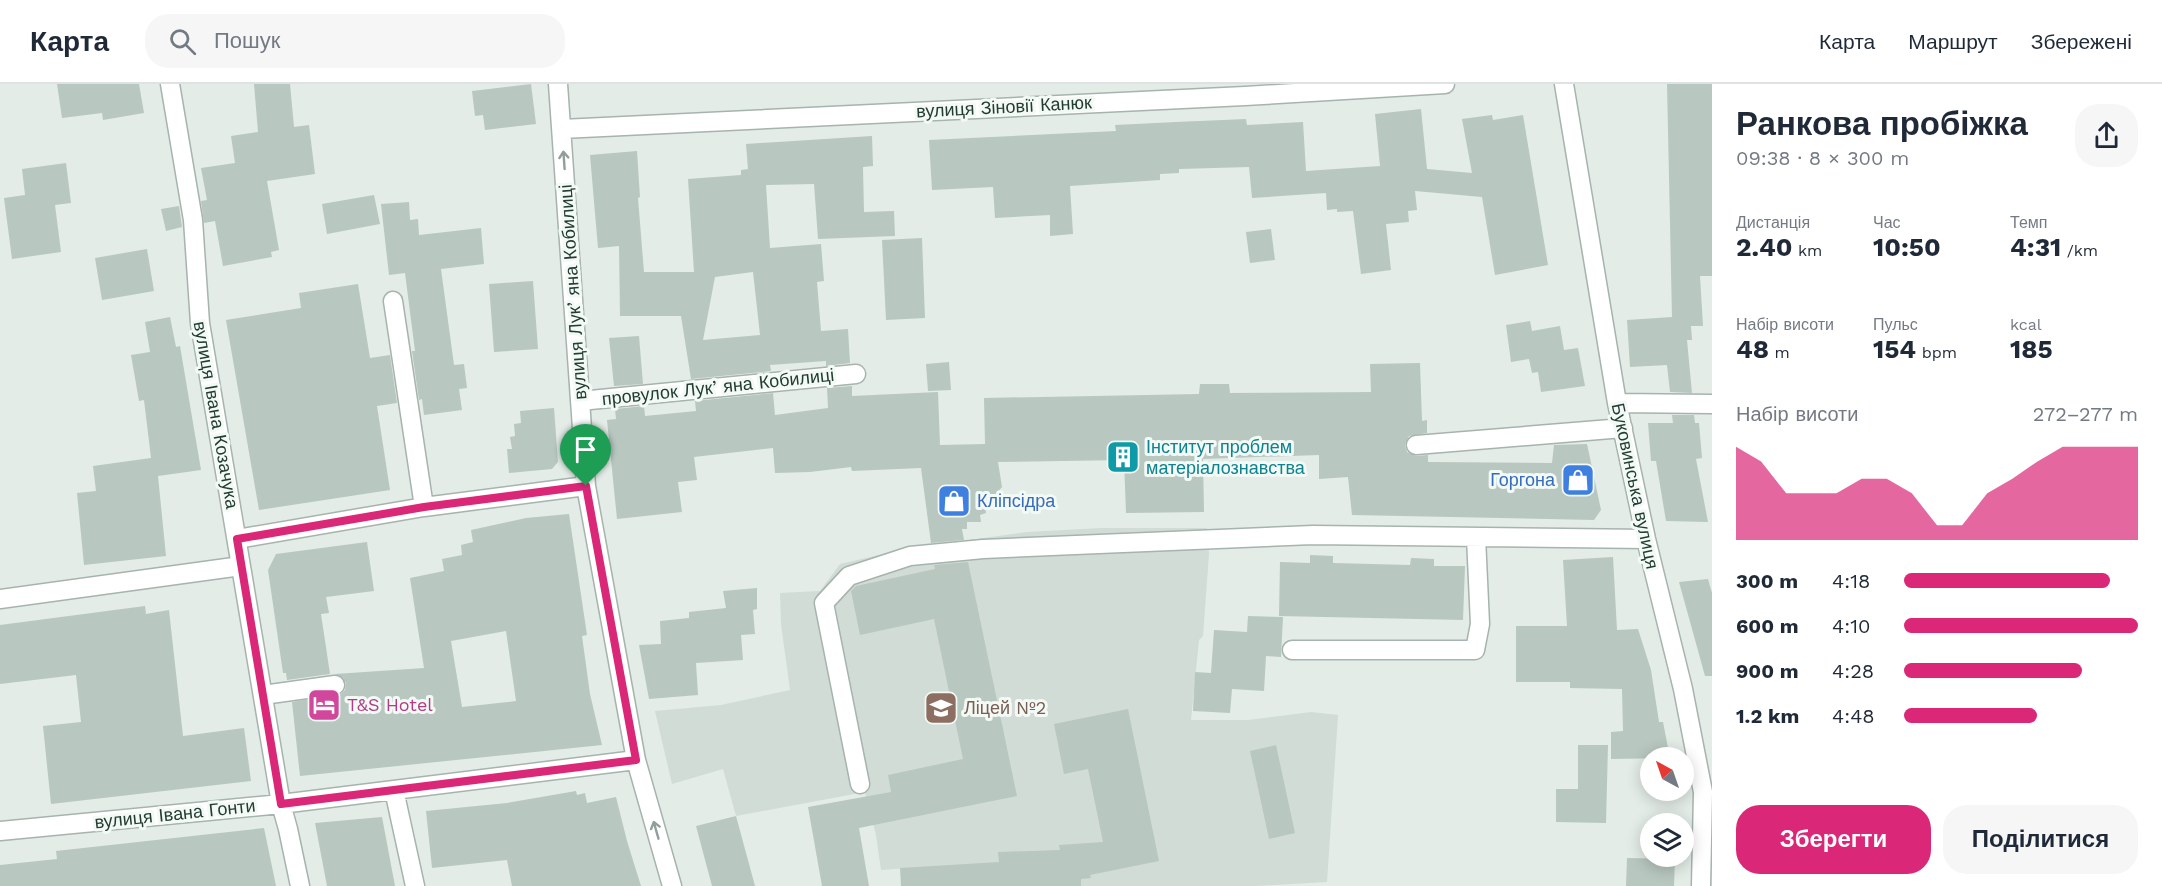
<!DOCTYPE html>
<html lang="uk">
<meta charset="utf-8">
<style>
:root{--surface:#fff;--page:#f6f6f7;--text:#1f2937;--muted:#747a83;--line:#e0e1e3;--accent:#db2777}
body{margin:0;font-family:"Work Sans",sans-serif;background:var(--page);color:var(--text);height:100vh;display:flex;flex-direction:column;font-size:22px;white-space:nowrap}
*{box-sizing:border-box;margin:0}
p{font-size:20px;color:var(--muted)}
.icon{flex:none;width:33px;height:33px;fill:none;stroke:currentColor;stroke-width:2;stroke-linecap:round;stroke-linejoin:round}
.map{position:relative;flex:1;overflow:hidden}
.drawer{display:flex;flex-direction:column;background:var(--surface);width:450px}
.drawer>*{flex:none}
.needle{width:39px;rotate:320deg}
.buttons{position:absolute;left:1640px;top:663px;display:grid;gap:12px}
.buttons a{display:grid;place-items:center;width:54px;height:54px;border-radius:50%;background:var(--surface);box-shadow:0 3px 15px #0003;font-size:30px}
.pin{position:absolute;display:grid;place-items:center;width:51px;height:51px;color:#fff;margin:-62px -26px;border-radius:50% 50% 50% 0;rotate:-45deg;box-shadow:0 0 6px #0007}
.pin .icon{rotate:45deg}
.round{display:grid;place-items:center;flex:none;width:63px;height:63px;border-radius:24px;background:var(--page)}
.overview{display:flex;align-items:center;justify-content:space-between;height:102px;padding:0 24px}
h1{font-size:33px;font-weight:700;line-height:45px}
.stats{display:grid;grid-template-columns:repeat(3,1fr);gap:9px;height:102px;padding:6px 24px}
.stats div{display:grid;align-content:center}
.stats b{font-size:26px;font-weight:700}
.stats small{font-size:16px;font-weight:400}
.stats p{font-size:16px}
.chart{height:168px;padding:12px 24px}
.chart p{display:flex;justify-content:space-between}
.chart svg{width:100%;height:108px;margin-top:6px;fill:var(--accent);opacity:.7}
.primary-button{display:flex;gap:12px;margin-top:auto;padding:12px 24px}
.primary-button a{flex:1;height:69px;border-radius:24px;background:var(--accent);color:#fff;font-size:24px;font-weight:700;line-height:69px;text-align:center}
.primary-button a+a{background:var(--page);color:var(--text)}
ul{padding:0 24px;list-style:none;font-size:20px}
li{display:grid;grid-template-columns:96px 72px 1fr;align-items:center;height:45px}
li i{height:15px;border-radius:8px;background:var(--accent)}
header{display:flex;align-items:center;gap:36px;box-sizing:border-box;height:84px;padding:0 30px;background:var(--surface);border-bottom:2px solid var(--line)}
header strong{font-size:28px}
nav{display:flex;gap:33px;margin-inline-start:auto;font-size:21px}
.search{width:420px;height:54px;background:var(--page);display:flex;align-items:center;gap:15px;box-sizing:border-box;padding:0 21px;border-radius:24px;color:var(--muted);font-size:22px}
main{display:flex;flex:1;min-height:0}
.map>svg:first-child{display:block}
.built{fill:#d1dcd6}
.building{fill:#b8c7c0;fill-rule:evenodd}
.lines{fill:none;stroke-linecap:round;stroke-linejoin:round}
.minor-casing{stroke:#a6b4ad;stroke-width:21}
.minor{stroke:#fff;stroke-width:18}
.oneway{stroke:#919e99}
.route-casing{stroke:#fff;stroke-width:12}
.route{stroke:#db2777;stroke-width:8}
.labels{text-anchor:middle;stroke-width:6;stroke-linejoin:round;paint-order:stroke}
.street-label{font-size:18px;fill:#233d33;stroke:#f3f9f5}
.culture-label{font-size:18px;fill:#0d838f;stroke:#f3f9f5;text-anchor:start}
.shop-label{font-size:18px;fill:#366cbe;stroke:#f3f9f5;text-anchor:end}
.hotel-label{font-size:18px;fill:#b23c85;stroke:#f3f9f5;text-anchor:start}
.education-label{font-size:18px;fill:#785e54;stroke:#f3f9f5;text-anchor:start}
</style>
<header>
<strong>Карта</strong>
<div class="search"><svg class="icon" aria-label="search" viewBox="0 0 24 24"><circle cx="10" cy="10" r="6"/><path d="M15 15l6 6"/></svg>Пошук</div>
<nav><a>Карта</a><a>Маршрут</a><a>Збережені</a></nav>
</header>
<main>
<div class="map">
<svg width="1712" height="802" viewBox="0 0 1712 802">
<rect width="100%" height="100%" fill="#e3ece7"/>
<path class="built" d="M1101 444H1207L1209 470 1203 552 1199 556 1191 636H1248L1311 628 1338 631 1327 798 1256 802H1056L922 783 881 786 876 751 865 708 736 732 723 685 672 700 655 627 721 621 790 606 781 540 780 509 820 507 840 480 905 465 1027 448Z"/>
<path class="building" d="M57 0H139L144 29 103 36 102 29 62 34Z
M254 0H290L294 43 309 41 315 90 267 97 279 166 271 168 272 173 223 182 215 137 204 139 201 117 207 116 201 84 235 79 231 52 258 48Z
M531 0 536 40 485 46 483 31 475 32 472 7Z
M1667 0H1712V192H1700L1703 242H1691L1692 256H1687L1692 309 1670 308 1667 281 1630 283 1627 236 1672 233Z
M1421 25 1427 85 1472 89 1462 35 1492 31 1493 36 1523 31 1548 181 1495 191 1482 113 1415 107 1417 126 1408 127 1409 138 1386 140 1391 186 1361 190 1353 127 1337 128V125L1327 126 1326 109 1252 114 1249 83 1179 85V89L1160 90V96L1070 102 1073 150 1050 152V131L995 134 993 103 932 106 929 56 1116 47 1115 41 1176 38 1246 35 1247 41 1303 38 1306 87 1380 82 1375 30Z
M872 52 873 82 863 83 864 128 894 127 895 152 818 155 814 100 766 101 770 164 821 160 824 197 817 198 821 247 848 245 850 279 826 282V277L770 281 771 287 691 295 681 232H620L619 162 598 164 590 71 637 67 640 113 638 114 644 188H694L688 95 741 91V86L748 85 746 60ZM753 188 760 251 703 256 715 193Z
M66 79 71 119 55 121 61 168 12 175 4 114 25 111 22 85Z
M374 111 380 140 327 150 322 120Z
M409 118 410 136 418 135 419 151 481 144 484 180 441 185 454 281 464 280 467 304 459 305 462 326 424 331 422 315 419 316 412 267H415L405 189 389 191 381 120Z
M179 122 182 143 166 147 161 125Z
M1271 145 1275 176 1250 179 1246 148Z
M922 154 925 234 886 236 882 156Z
M147 165 154 207 102 216 95 174Z
M533 197 538 265 494 268 489 200Z
M358 200 370 274 390 271 397 319 377 322 390 406 259 426 226 236 301 224 299 209Z
M170 233 176 263 180 262 201 386 158 392 166 472 84 481 77 409 96 407 93 382 151 374 144 316 139 317 131 271 150 268 145 238Z
M1530 237 1532 247 1560 242 1564 266 1578 264 1585 302 1541 308 1538 288 1532 289 1529 275 1511 278 1506 241Z
M639 252 643 300 614 302 609 254Z
M949 278 951 306 928 307 926 280Z
M1420 279 1422 337 1427 336V349L1409 352 1405 361 1407 368 1416 372 1428 371V378L1552 379 1554 361 1587 360 1601 426 1594 436 1352 431 1348 393 1319 395V371L1203 375 1204 428 1126 429 1124 376 998 378 1002 403 993 413 994 421H985L986 429 980 431 981 438H967V445H962L964 456 931 459 921 384 852 387 851 383 810 388 775 389 773 364 694 373 697 396 678 398 682 428 617 435 607 336 616 335 615 325 644 322 645 332 696 327 695 317 773 309 775 331 828 324 827 304 852 302V312L938 308 940 361 985 360 984 314 1199 310 1200 300H1229L1230 309 1371 308 1370 280Z
M554 324 558 378 552 385 509 389 507 365H512L510 353 515 352 514 340 521 339 520 327Z
M1672 331H1694L1695 339H1699L1702 374 1696 375 1708 438 1666 437 1656 377H1651L1648 339H1673Z
M569 430 587 551 582 552 590 610 602 661 300 692 292 618 341 610 345 606 346 599 343 594 335 590 424 584 410 494 444 487 442 475 462 471 461 461 473 458 471 446 526 434ZM506 547 516 617 462 623 451 557Z
M367 458 374 507 326 513 329 529 321 530 330 590 287 596 286 589H283L268 486 276 470Z
M1310 471 1333 472V479L1410 481 1411 474 1434 475V482H1465L1463 536 1279 532 1280 478 1310 479Z
M1613 473 1617 546 1638 545 1651 586 1659 638H1663L1670 674 1611 675V648L1623 647 1622 605 1570 604V598H1516V542H1567L1563 476Z
M968 478 1017 712 859 744 869 802H822L808 723 891 708 888 691 963 675 934 535 860 551 851 507 856 502 935 485 934 481Z
M1708 495 1712 509V592H1705L1679 498Z
M757 504V525L753 526 755 550 741 551 743 576 696 579 698 611 649 615 639 561 661 560 660 537 689 534V528L726 524 723 507Z
M145 522 146 530 169 526 183 652 244 644 251 697 51 720 43 642 81 638 76 591 0 600V541Z
M1248 532 1283 533 1281 573 1266 572 1264 607 1232 605 1230 629 1193 627 1195 588 1211 589 1214 546 1247 548Z
M1128 625 1159 777 1090 791 1091 794 1081 795V802H901L900 784 999 778 998 768 1060 766 1059 761 1103 758 1088 685 1064 690 1054 640Z
M1276 661 1295 749 1269 755 1250 667Z
M1578 661H1608L1606 739 1556 738V705H1578Z
M576 707 577 711 585 709 587 719 616 713 627 757 641 802H512L507 776 432 784 426 727 507 719Z
M736 732 755 802H712L696 742Z
M382 733 395 802H327L315 739Z
M264 744 276 802H0V781L57 775 56 767Z
M1627 774 1675 775 1674 802H1626Z"/>
<g class="lines">
<g class="minor-casing">
<path id="minor" d="M170 0 193 136 200 239 281 720 288 745 300 802
M558 0 586 402 636 676 672 802
M1564 0 1617 319 1646 455 1683 605 1703 708 1701 802
M562 45 1245 12 1445 0
M393 217 424 423
M580 317 856 290
M1617 319 1712 320
M1416 361 1623 344
M237 455 424 423 586 402
M0 515 241 482
M1292 566H1475L1480 540 1476 453
M263 611 335 601
M860 700 824 519 849 492 910 472 983 465 1313 451 1646 455
M394 706 415 802
M0 747 281 720 636 676"/>
</g>
<use href="#minor" class="minor"/>
</g>
<defs><path id="oneway-shaft" d="M-6 0H5M1.5-3L5.5 0L1.5 3" fill="none" stroke-width="1.6" stroke-linecap="round" stroke-linejoin="round" transform="scale(1.5)"/></defs>
<g class="oneway">
<use href="#oneway-shaft" transform="translate(564 76) rotate(-94)"/>
<use href="#oneway-shaft" transform="translate(656 746) rotate(-106)"/>
</g>
<g class="lines">
<g class="route-casing">
<path id="route" d="M586 402 636 676 281 720 237 455 424 423Z"/>
</g>
<use href="#route" class="route"/>
</g>
<defs>
<g id="building-square" transform="scale(1.725)"><rect x="-9" y="-9" width="18" height="18" rx="4" fill="#0f9aa8" stroke="#f3f9f5"/><path d="M-4-6H4V6H1V3H-1V6H-4ZM-2.5-4.3h1.7v1.8h-1.7ZM.8-4.3h1.7v1.8H.8ZM-2.5-1h1.7V.8h-1.7ZM.8-1h1.7V.8H.8Z" fill="#fff"/></g>
<g id="shop-square" transform="scale(1.725)"><rect x="-9" y="-9" width="18" height="18" rx="4" fill="#3f7fe0" stroke="#f3f9f5"/><path d="M-5-2.5h2.3a2.7 3.5 0 0 1 5.4 0H5L5.5 6h-11ZM-1.5-2.5h3a1.5 2.3 0 0 0-3 0Z" fill="#fff"/></g>
<g id="hotel-square" transform="scale(1.725)"><rect x="-9" y="-9" width="18" height="18" rx="4" fill="#d1479c" stroke="#f3f9f5"/><path d="M-6-4.5h1.5V1H6V5H4.5V3h-9V5H-6ZM-4 0a1.8 1.8 0 1 1 3.6 0ZM.5 0V-2.5h3Q6-2.5 6 0Z" fill="#fff"/></g>
<g id="school-square" transform="scale(1.725)"><rect x="-9" y="-9" width="18" height="18" rx="4" fill="#8d6e63" stroke="#f3f9f5"/><path d="M0-5L7-2L0 1L-7-2ZM-4 1L0 2.5L4 1V4Q0 6-4 4Z" fill="#fff"/></g>
</defs>
<g fill-rule="evenodd">
<use href="#building-square" x="1123" y="373"/>
<use href="#shop-square" x="1578" y="396"/>
<use href="#shop-square" x="954" y="417"/>
<use href="#hotel-square" x="324" y="621"/>
<use href="#school-square" x="941" y="624"/>
</g>
<g class="labels">
<g class="street-label">
<text transform="translate(1004 23) rotate(-3)" y="6">вулиця Зіновії Канюк</text>
<text transform="translate(573 208) rotate(-94)" y="6">вулиця Лукʼяна Кобилиці</text>
<text transform="translate(718 303) rotate(-6)" y="6">провулок Лукʼяна Кобилиці</text>
<text transform="translate(216 331) rotate(80)" y="6">вулиця Івана Козачука</text>
<text transform="translate(1635 402) rotate(78)" y="6">Буковинська вулиця</text>
<text transform="translate(175 730) rotate(-6)" y="6">вулиця Івана Гонти</text>
</g>
<g class="culture-label">
<text x="1146" y="369">Інститут проблем<tspan x="1146" dy="21">матеріалознавства</tspan></text>
</g>
<g class="shop-label">
<text x="1555" y="402">Горгона</text>
<text x="977" y="423" text-anchor="start">Кліпсідра</text>
</g>
<g class="hotel-label">
<text x="347" y="627">T&amp;S Hotel</text>
</g>
<g class="education-label">
<text x="964" y="630">Ліцей №2</text>
</g>
</g>
</svg>
<div class="buttons">
<a><svg class="needle" viewBox="-14 -14 28 28"><path d="M0-13l5 13h-10z" fill="#e53935"/><path d="M0 13l5-13h-10z" fill="#747a83"/></svg></a>
<a><svg class="icon" aria-label="layers" viewBox="0 0 24 24"><path d="M12 4l9 5-9 5-9-5zM3 14l9 5 9-5"/></svg></a>
</div>
<div class="pin" style="left:586px;top:402px;background:#1e9e55"><svg class="icon" aria-label="arrive" viewBox="0 0 24 24"><path d="M6 21V4h12l-3 4 3 4H6"/></svg></div>
</div>
<section class="drawer">
<div class="overview"><div><h1>Ранкова пробіжка</h1><p>09:38 · 8 × 300 m</p></div><a class="round"><svg class="icon" aria-label="share" viewBox="0 0 24 24"><path d="M12 15V3M7 8l5-5 5 5M5 13v7h14v-7"/></svg></a></div>
<div class="stats">
<div><p>Дистанція</p><b>2.40<small> km</small></b></div>
<div><p>Час</p><b>10:50</b></div>
<div><p>Темп</p><b>4:31<small> /km</small></b></div>
</div>
<div class="stats">
<div><p>Набір висоти</p><b>48<small> m</small></b></div>
<div><p>Пульс</p><b>154<small> bpm</small></b></div>
<div><p>kcal</p><b>185</b></div>
</div>
<div class="chart"><p><span>Набір висоти</span>272–277 m</p>
<svg viewBox="0 0 160 44" preserveAspectRatio="none"><path d="M0 44V6L10 12L20 25L30 25L40 25L50 19L60 19L70 25L80 38L90 38L100 25L110 19L120 12L130 6L140 6L150 6L160 6V44z"/></svg>
</div>
<ul>
<li><b>300 m</b>4:18<i style="width:88%"></i></li>
<li><b>600 m</b>4:10<i style="width:100%"></i></li>
<li><b>900 m</b>4:28<i style="width:76%"></i></li>
<li><b>1.2 km</b>4:48<i style="width:57%"></i></li>
</ul>
<div class="primary-button"><a>Зберегти</a><a>Поділитися</a></div>
</section>
</main>
